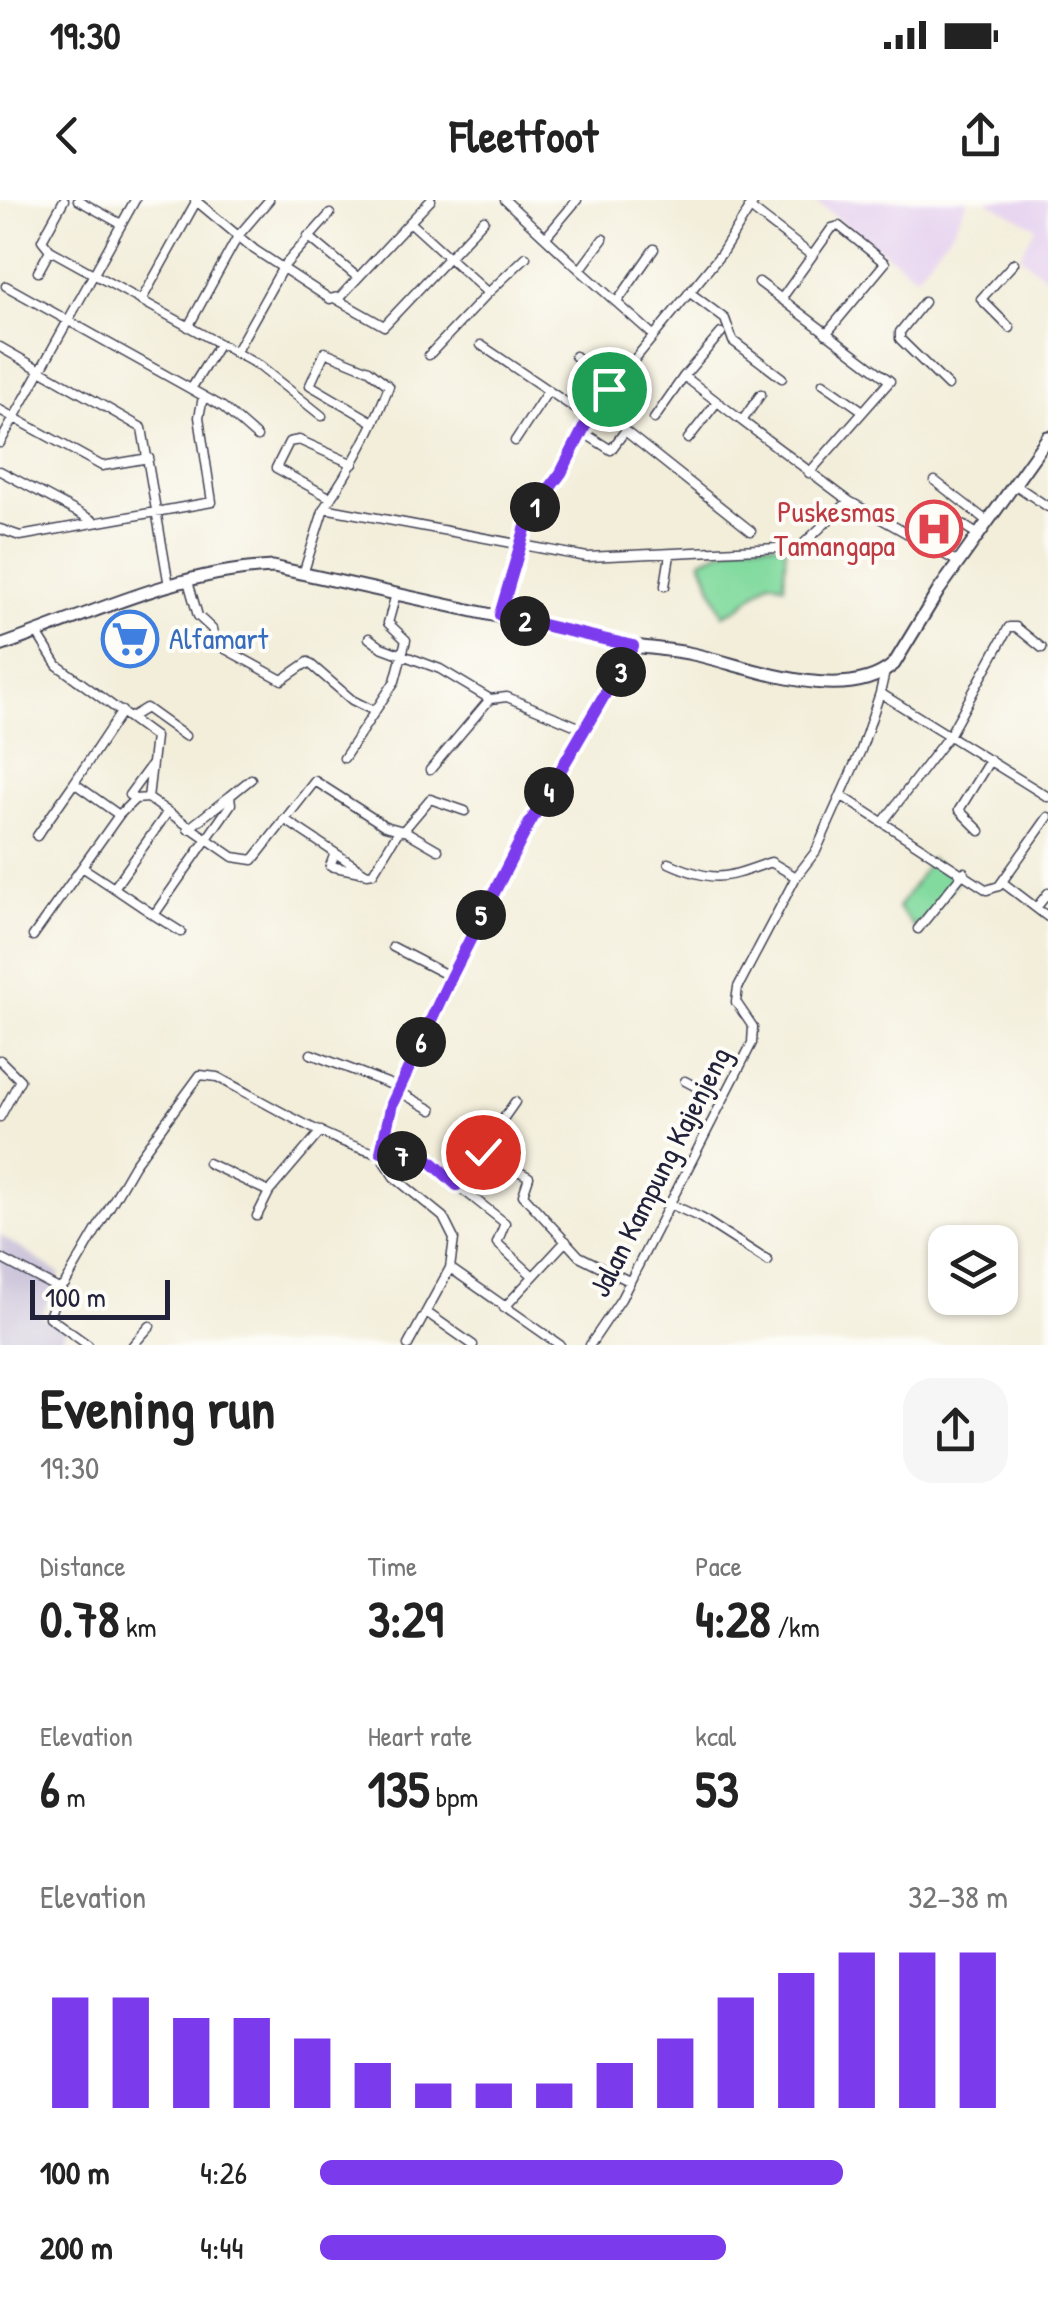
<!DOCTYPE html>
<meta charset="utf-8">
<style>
:root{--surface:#fff;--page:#f6f6f6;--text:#222;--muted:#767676;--accent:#7c3aed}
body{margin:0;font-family:"Patrick Hand",sans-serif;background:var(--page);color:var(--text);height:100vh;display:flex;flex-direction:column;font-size:38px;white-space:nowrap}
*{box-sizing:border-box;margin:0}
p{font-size:32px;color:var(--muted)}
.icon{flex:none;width:55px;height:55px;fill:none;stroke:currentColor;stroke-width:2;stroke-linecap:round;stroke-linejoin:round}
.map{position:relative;height:1145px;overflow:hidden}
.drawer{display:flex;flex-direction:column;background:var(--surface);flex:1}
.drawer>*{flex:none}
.fabs{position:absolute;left:928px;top:1025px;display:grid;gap:20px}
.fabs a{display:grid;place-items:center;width:90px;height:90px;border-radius:20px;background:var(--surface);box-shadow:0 2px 8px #0004;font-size:50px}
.scale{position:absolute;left:30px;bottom:25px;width:140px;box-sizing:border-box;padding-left:10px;border:5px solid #22223b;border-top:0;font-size:28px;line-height:35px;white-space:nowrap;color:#22223b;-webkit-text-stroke:8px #fdfcf7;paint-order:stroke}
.pin{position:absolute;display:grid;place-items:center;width:85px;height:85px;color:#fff;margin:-42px;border:5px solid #fff;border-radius:50%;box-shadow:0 2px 10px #0007}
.km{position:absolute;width:50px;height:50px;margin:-25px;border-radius:50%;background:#222;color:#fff;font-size:28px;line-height:50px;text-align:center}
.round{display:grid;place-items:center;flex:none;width:105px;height:105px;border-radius:30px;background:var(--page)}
.head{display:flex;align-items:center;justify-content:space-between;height:170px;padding:0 40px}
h1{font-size:55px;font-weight:700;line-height:75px}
.metrics{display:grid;grid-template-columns:repeat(3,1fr);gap:15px;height:170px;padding:10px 40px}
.metrics div{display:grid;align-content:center}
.metrics b{font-size:50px;font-weight:700}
.metrics small{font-size:28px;font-weight:400}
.metrics p{font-size:28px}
.chart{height:280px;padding:20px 40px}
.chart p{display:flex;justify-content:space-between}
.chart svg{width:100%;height:180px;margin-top:10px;stroke:var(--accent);stroke-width:6}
ul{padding:0 40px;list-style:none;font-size:32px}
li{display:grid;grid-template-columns:160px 120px 1fr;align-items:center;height:75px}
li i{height:25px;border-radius:12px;background:var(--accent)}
.status{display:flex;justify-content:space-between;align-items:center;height:70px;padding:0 50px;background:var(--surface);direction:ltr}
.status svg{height:28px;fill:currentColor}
header{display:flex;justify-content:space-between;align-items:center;height:130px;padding:0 40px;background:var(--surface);font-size:45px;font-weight:700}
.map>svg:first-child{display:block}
.built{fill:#e6d2f0}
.industrial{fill:#c8bfd8}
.green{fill:#82da9f;stroke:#527e6d;stroke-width:2.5}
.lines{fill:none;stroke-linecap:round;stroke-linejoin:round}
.street-casing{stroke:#414153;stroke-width:11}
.primary-casing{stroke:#414153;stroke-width:15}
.street{stroke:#fff;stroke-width:8}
.primary{stroke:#fff;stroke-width:11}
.route-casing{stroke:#fff;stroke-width:20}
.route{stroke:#7c3aed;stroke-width:12}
.labels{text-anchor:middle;stroke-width:8;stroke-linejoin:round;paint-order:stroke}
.health-label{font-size:30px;fill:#be3a42;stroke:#fdfcf7;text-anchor:end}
.shop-label{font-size:30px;fill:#366cbe;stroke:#fdfcf7;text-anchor:start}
.street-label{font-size:30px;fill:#22223b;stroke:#fdfcf7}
</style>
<div class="status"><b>19:30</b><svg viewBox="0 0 49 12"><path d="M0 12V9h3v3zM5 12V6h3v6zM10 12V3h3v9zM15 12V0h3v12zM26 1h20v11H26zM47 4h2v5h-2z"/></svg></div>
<header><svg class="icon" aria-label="back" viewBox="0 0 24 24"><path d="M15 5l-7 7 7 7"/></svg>Fleetfoot<svg class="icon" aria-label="share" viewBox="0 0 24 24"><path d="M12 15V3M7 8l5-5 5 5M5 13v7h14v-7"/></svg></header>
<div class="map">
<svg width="1048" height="1145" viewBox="0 0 1048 1145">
<rect width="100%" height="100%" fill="#fdfcf7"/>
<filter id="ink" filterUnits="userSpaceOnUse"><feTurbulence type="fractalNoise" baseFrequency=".01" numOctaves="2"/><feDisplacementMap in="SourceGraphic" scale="20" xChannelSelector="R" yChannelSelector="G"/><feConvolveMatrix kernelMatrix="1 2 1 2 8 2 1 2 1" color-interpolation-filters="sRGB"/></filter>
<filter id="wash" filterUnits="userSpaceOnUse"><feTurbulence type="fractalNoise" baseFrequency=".0048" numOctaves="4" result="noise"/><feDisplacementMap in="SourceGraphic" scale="40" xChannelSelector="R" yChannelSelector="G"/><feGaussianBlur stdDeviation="2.25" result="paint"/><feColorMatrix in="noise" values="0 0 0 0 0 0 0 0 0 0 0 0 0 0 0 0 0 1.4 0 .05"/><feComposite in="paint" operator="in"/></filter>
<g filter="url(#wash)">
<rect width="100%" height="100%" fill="#f3eeda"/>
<path class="built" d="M813 0H968L954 28 916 76Z
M985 0H1048V79L1020 56 1036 27Z"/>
<path class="industrial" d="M0 1035 60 1074 41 1116 65 1130 57 1145H0Z"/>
<path class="green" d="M744 342 786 344 784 385 770 381 737 409 723 415 701 360Z
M931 659 957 680 916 729 898 708Z"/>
</g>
<g filter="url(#ink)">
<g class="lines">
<g class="street-casing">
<path id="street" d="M64 0 42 40 50 50 258 165 322 216
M78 0 121 24
M195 0 255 50 330 99 341 96 410 22 488 93 526 57
M505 0 580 70
M749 7 811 55
M410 22 431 0
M308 36 356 76
M546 37 577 0
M603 39 580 70 652 134
M38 72 50 50
M759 82 890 181 809 273
M6 86 223 207 257 237
M689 92 725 119 733 141 782 178
M782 98 832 28 839 26 885 63 826 134
M336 99 384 126 484 20
M141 101 197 0
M617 102 654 49
M924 102 900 132V139L948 186
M188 127 238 36 269 0
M1010 128 981 99 1014 63
M721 133 684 176 742 221
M481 145 589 218
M0 147 142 228 169 386
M235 153 283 67 330 14
M429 155 488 93
M575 156 614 182
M823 183 863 211
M191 189 219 144
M761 194 742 221 849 301 958 362
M0 210 102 266 149 258
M654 219 684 176
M581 231 611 250 625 231 751 331
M688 239 717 202
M515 241 548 191
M0 243 135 0
M0 271 92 320
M935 281 987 321
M1014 284 1048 307
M331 298 276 268 289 242 299 240 353 264
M324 308C350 270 373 229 389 186L369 170 325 152 310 185 373 222
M958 322 977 334
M0 329 20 336 212 302 199 217 203 197
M304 371 324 308 587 357 800 347 849 301
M188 381 198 416 212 429 216 444 282 480 308 462 352 500 372 510
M665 386 670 355
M499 415 523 329 561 273 593 210 721 54 755 0
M37 433 57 465 155 537 148 598 233 657 253 660 315 581 385 626 407 632 438 650
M369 438 381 447 440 469 490 499 507 497 586 530
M885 472 880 493 1048 597
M122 511 74 583 119 615 135 599 148 598
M131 517 146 508 185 536
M344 558 395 481 406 440 388 423 396 394
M430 570 490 499
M230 596 251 579
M842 596 987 690 999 686 1048 617
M135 599 129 595 151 565
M167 613 114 688 154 715 231 604 230 596 188 629
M284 619 367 674 373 673 398 632
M883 622 950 534 1009 427H1016L1042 448
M403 631 430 599 465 611
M980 631 959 610 990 560
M37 636 74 583
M335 653 330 666 360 672
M669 663C716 684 725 678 771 662L796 677
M82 667 114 688
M1002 682 1048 717
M1036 708 1048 693
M154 715 181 732
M918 729 964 672
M33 736 119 615
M393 747 451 777
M311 854 400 888
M0 860 20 880 0 917
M685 881 721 900
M398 891 432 910
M483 952 529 977 523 995 579 1056 629 1081
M208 963 269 992
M457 985 505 1023 497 1043 533 1076
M668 1003 701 1018 768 1061
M257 1016 269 992 321 931
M0 1058 59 1089 65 1084 134 965 200 875 217 877C262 900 349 955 397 956 404 956 412 951 419 950L457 985 515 902
M450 1068 560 1145
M59 1089 49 1117 88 1145
M504 1108 566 1041
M426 1112 473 1145
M133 1145 150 1126
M408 1145 450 1068 454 1039 443 1017 394 977 384 962 381 944 392 904 490 699 633 446
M590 1145 621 1099 752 843 753 827 736 802 738 787 796 677 816 651 861 550 880 493"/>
</g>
<g class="primary-casing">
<path id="primary" d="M0 446C89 415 177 371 273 367L633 446C651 448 670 450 688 453 744 464 844 508 894 464L939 390 1048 237"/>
</g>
<use href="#street" class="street"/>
<use href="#primary" class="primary"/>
</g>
</g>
<g class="lines" filter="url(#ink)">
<g class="route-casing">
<path id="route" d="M483 952 457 985 418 950 400 956 381 952 392 904 451 777 528 626 633 446 500 415 529 316 561 273 593 210 609 189"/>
</g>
<use href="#route" class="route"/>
</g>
<defs>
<g id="hospital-ring" transform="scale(2.875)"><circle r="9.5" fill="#fdfcf7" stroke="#e0444e" stroke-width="1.5"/><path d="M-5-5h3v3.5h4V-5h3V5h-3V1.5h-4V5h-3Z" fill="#e0444e"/></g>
<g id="supermarket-ring" transform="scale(2.875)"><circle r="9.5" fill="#fdfcf7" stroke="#3f7fe0" stroke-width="1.5"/><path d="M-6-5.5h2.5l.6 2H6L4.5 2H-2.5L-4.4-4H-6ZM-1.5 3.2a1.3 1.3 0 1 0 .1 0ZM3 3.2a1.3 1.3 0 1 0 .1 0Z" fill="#3f7fe0"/></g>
</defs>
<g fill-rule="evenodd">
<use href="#hospital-ring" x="934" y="329"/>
<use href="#supermarket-ring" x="130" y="439"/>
</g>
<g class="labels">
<g class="health-label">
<text x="895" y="322">Puskesmas<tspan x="895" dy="34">Tamangapa</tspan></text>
</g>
<g class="shop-label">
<text x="169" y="449">Alfamart</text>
</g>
<g class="street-label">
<text transform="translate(660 972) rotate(-63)" y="10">Jalan Kampung Kajenjeng</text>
</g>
</g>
</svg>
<div class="fabs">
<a><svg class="icon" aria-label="layers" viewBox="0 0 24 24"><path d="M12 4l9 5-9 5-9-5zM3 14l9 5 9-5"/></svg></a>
</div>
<div class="scale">100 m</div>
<div class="pin" style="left:609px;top:189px;background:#1e9e55"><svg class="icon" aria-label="arrive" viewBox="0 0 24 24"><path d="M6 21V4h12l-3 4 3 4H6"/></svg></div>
<div class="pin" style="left:483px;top:952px;background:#d93025"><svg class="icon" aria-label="check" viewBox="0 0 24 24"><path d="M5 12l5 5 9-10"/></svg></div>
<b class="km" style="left:535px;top:307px">1</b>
<b class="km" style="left:525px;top:421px">2</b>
<b class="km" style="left:621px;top:472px">3</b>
<b class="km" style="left:549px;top:592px">4</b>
<b class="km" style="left:481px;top:715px">5</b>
<b class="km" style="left:421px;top:842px">6</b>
<b class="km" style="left:402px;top:956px">7</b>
</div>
<section class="drawer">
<div class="head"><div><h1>Evening run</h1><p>19:30</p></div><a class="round"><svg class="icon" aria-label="share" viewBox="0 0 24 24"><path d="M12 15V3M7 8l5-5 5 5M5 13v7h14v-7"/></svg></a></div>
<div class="metrics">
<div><p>Distance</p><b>0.78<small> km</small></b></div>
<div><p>Time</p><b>3:29</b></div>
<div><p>Pace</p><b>4:28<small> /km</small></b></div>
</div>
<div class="metrics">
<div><p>Elevation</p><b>6<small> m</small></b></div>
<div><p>Heart rate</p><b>135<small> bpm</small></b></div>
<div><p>kcal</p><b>53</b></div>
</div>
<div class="chart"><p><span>Elevation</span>32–38 m</p>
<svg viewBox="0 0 160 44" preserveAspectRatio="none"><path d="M5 44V17M15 44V17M25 44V22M35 44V22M45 44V27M55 44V33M65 44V38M75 44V38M85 44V38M95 44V33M105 44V27M115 44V17M125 44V11M135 44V6M145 44V6M155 44V6"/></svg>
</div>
<ul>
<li><b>100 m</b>4:26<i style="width:76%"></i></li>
<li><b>200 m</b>4:44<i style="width:59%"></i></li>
</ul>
</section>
